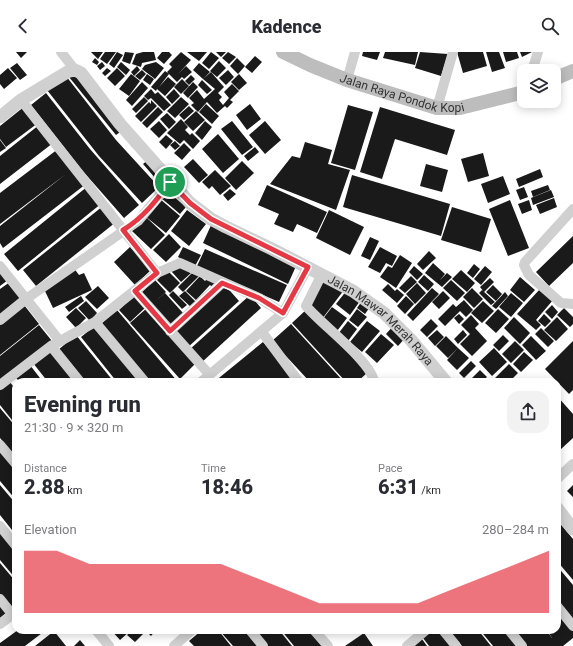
<!DOCTYPE html>
<meta charset="utf-8">
<style>
:root{--surface:#fff;--page:#f2f2f3;--text:#2b2b33;--muted:#7c7c81;--accent:#e63946}
body{margin:0;font-family:Roboto,sans-serif;background:var(--page);color:var(--text);height:100vh;display:flex;flex-direction:column;font-size:15px;white-space:nowrap}
*{box-sizing:border-box;margin:0}
p{font-size:13px;color:var(--muted)}
.icon{flex:none;width:22px;height:22px;fill:none;stroke:currentColor;stroke-width:2;stroke-linecap:round;stroke-linejoin:round}
.map{position:relative;flex:1;overflow:hidden}
.side{position:absolute;left:12px;top:326px;width:549px;height:256px;display:flex;flex-direction:column;background:var(--surface);border-radius:12px;box-shadow:0 2px 10px #0003}
.side>*{flex:none}
.tools{position:absolute;left:517px;top:12px;display:grid;gap:8px}
.tools a{display:grid;place-items:center;width:44px;height:44px;border-radius:8px;background:var(--surface);box-shadow:0 2px 10px #0003;font-size:20px}
.pin{position:absolute;display:grid;place-items:center;width:34px;height:34px;color:#fff;margin:-17px;border:2px solid #fff;border-radius:50%;box-shadow:0 1px 4px #0007}
.round{display:grid;place-items:center;flex:none;width:42px;height:42px;border-radius:12px;background:var(--page)}
.headline{display:flex;align-items:center;justify-content:space-between;height:68px;padding:0 12px}
h1{font-size:22px;font-weight:800;line-height:30px}
.stats{display:grid;grid-template-columns:repeat(3,1fr);gap:6px;height:68px;padding:4px 12px}
.stats div{display:grid;align-content:center}
.stats b{font-size:20px;font-weight:800}
.stats small{font-size:11px;font-weight:400}
.stats p{font-size:11px}
.chart{height:112px;padding:8px 12px}
.chart p{display:flex;justify-content:space-between}
.chart svg{width:100%;height:72px;margin-top:4px;fill:var(--accent);opacity:.7}
header{display:flex;justify-content:space-between;align-items:center;height:52px;padding:0 12px;background:var(--surface);font-size:18px;font-weight:800}
.map>svg:first-child{display:block}
.building{fill:#1a1a1a}
.lines{fill:none;stroke-linecap:round;stroke-linejoin:round}
.minor{stroke:#d0d0d0;stroke-width:10}
.tertiary{stroke:#d0d0d0;stroke-width:13}
.secondary{stroke:#bdbdbd;stroke-width:14}
.route-casing{stroke:#fff;stroke-width:8}
.route{stroke:#e63946;stroke-width:5}
.labels{text-anchor:middle;stroke-width:4;stroke-linejoin:round;paint-order:stroke}
.street-label{font-size:12px;fill:#333;stroke:#fff}
</style>
<header><svg class="icon" aria-label="back" viewBox="0 0 24 24"><path d="M15 5l-7 7 7 7"/></svg>Kadence<svg class="icon" aria-label="search" viewBox="0 0 24 24"><circle cx="10" cy="10" r="6"/><path d="M15 15l6 6"/></svg></header>
<div class="map">
<svg width="573" height="594" viewBox="0 0 573 594">
<rect width="100%" height="100%" fill="#fff"/>
<path class="building" d="M16 0H27L21 6Z
M91 0H103L98 7Z
M105 0H116L107 12 100 7Z
M117 0 123 3 114 16 109 12Z
M125 0 134 1 130 12 122 9Z
M143 0H154L156 8 142 11 141 15 132 12 136 2Z
M162 0H169L172 3 164 12 157 6Z
M181 0 191 8 178 22 186 14 192 20 184 27 182 25 177 30 167 20 172 15 169 12Z
M187 0H207L199 9Z
M211 0 219 6 209 17 202 11Z
M216 0H226L221 5Z
M228 0 236 5 229 12 222 6Z
M363 0H380L377 8 362 4Z
M385 0H418L415 13 383 6Z
M420 0 448 2 441 24 415 16Z
M457 0H483L487 14 463 21Z
M486 0H499L505 16 492 20Z
M503 0H517L519 6 506 10Z
M520 0H532L522 5Z
M255 4 262 10 252 21 245 15Z
M95 6 99 10 97 13 92 10Z
M237 6 245 14 238 22 230 14Z
M219 9 226 16 217 25 210 19Z
M102 10 105 14 100 18 97 14Z
M121 10 130 18 126 23 117 15Z
M156 10 164 16 155 27 142 17 145 13Z
M17 11 27 23 20 28 10 16Z
M199 11 210 20 203 27 193 18Z
M137 14 140 18 134 24 131 20Z
M8 16 17 26 4 37 0 32V23Z
M107 16 111 19 105 24 102 21Z
M117 16 125 24 115 34 107 26Z
M142 18 146 22 140 28 135 24Z
M228 18 234 25 226 33 219 26Z
M76 19 123 78 116 83 69 25Z
M165 19 169 22 159 35 168 25 176 32 165 44 157 37 156 39 151 35Z
M211 20 224 35 218 41 222 45 219 48 223 53 229 46 224 40 232 32 239 39 230 48 233 50 227 56 225 54 217 61 207 50 198 60 191 53 194 51 189 46 197 38 204 47 215 37 203 27Z
M131 22 140 29 129 44 119 37Z
M147 22 154 27 150 33 143 28Z
M239 22 247 31 239 38 231 30Z
M191 23 195 27 189 33 185 29Z
M66 24 116 88 159 135 142 151 99 104 47 38Z
M182 27 189 34 181 42 174 35Z
M202 28 212 38 207 42 198 33Z
M142 30 148 36 132 54 126 48Z
M193 30 198 35 188 46 183 41Z
M151 37 155 42 158 40 171 53 164 59 151 46 148 48 144 44Z
M174 37 180 44 172 52 166 45Z
M46 41 90 97 139 153 124 166 81 117 31 53Z
M144 45 148 49 136 61 132 57Z
M181 45 189 52 175 66 167 59Z
M151 48 157 54 141 70 135 64 149 50 151 52Z
M206 52 219 64 212 72 199 60Z
M250 52 261 67 247 78 236 63Z
M348 53 373 60 355 118 331 111Z
M25 54 38 71 6 95 0 87V74Z
M189 54 194 59 184 68 179 63Z
M158 55 163 60 147 76 142 71Z
M380 55 455 78 447 103 395 87 382 127 360 120Z
M196 59 205 68 193 79 184 70Z
M167 61 176 70 169 77 160 67Z
M181 67 188 75 185 78 190 83 192 81 200 89 193 97 184 88 180 92 167 81Z
M159 69 167 78 159 86 150 77Z
M205 69 212 75 202 88 195 81Z
M232 69 253 95 242 103 221 77Z
M265 69 281 88 265 102 249 83Z
M39 73 53 91 0 132V104Z
M218 82 239 107 223 121 202 97Z
M166 83 173 89 166 97 159 90Z
M0 88 6 96 0 100Z
M175 89 180 94 175 98 170 93Z
M305 90 332 98 328 112 350 118 336 158 270 132 292 104 300 106Z
M184 91 191 98 182 108 174 101Z
M255 95 259 100 248 109 244 104Z
M58 97 86 132 3 196 0 191V174L66 122 0 172V141Z
M483 101 489 124 468 130 461 107Z
M149 107 169 128 162 134 143 112Z
M193 107 208 123 199 131 184 115Z
M242 109 254 121 236 138 225 126Z
M426 112 448 118 442 140 420 134Z
M540 117 543 125 519 135 516 127Z
M215 118 231 134 220 143 212 134 209 137 202 130Z
M352 123 450 152 441 184 343 155Z
M503 124 510 142 488 151 481 132Z
M267 133 327 160 317 181 297 172 293 180 274 172 279 162 258 153Z
M548 133 550 138 533 145 531 139Z
M88 134 102 151 18 219 4 202Z
M524 135 528 145 520 148 516 138Z
M230 137 236 142 228 149 223 143Z
M166 138 186 155 180 162 160 145Z
M551 138 554 145 533 153 531 146Z
M554 146 557 155 540 162 536 153Z
M160 147 180 164 166 181 145 164Z
M510 148 529 196 508 204 489 157Z
M529 148 532 158 522 162 518 152Z
M103 154 116 170 36 234 23 218Z
M452 155 491 167 481 200 441 188Z
M187 158 206 172 189 194 171 179Z
M329 158 364 175 350 203 316 186Z
M146 165 165 183 151 197 132 179Z
M212 171 297 212 288 232 203 191Z
M169 182 181 195 166 210 153 198Z
M573 184V211L549 234 536 220Z
M370 185 379 189 370 208 361 204Z
M130 195 151 218 135 233 114 210Z
M183 195 201 203 195 214 178 205Z
M380 195 397 204 392 214 386 211 380 221 368 215Z
M205 197 287 233 279 250 197 214Z
M429 199 436 206 423 218 417 212Z
M400 203 412 211 396 236 380 225 388 214 392 216Z
M433 211 445 222 440 228 447 221 452 225 442 235 425 221Z
M474 212 480 217 473 226 467 221Z
M177 213 191 221 181 230 171 219Z
M414 214 423 222 417 228 409 220Z
M485 214 492 220 481 233 474 227Z
M73 215 79 223 84 221 92 238 53 256 44 237Z
M0 218 8 228 0 234Z
M167 218 180 231 170 241 157 228Z
M461 218 475 231 467 240 452 227Z
M194 219 199 224 183 240 178 235Z
M424 223 434 232 428 239 418 230Z
M200 224 205 229 209 225 217 234 214 237 210 233 196 248 186 239Z
M411 224 417 230 405 241 399 236Z
M520 225 535 238 524 250 510 238Z
M490 226 494 230 484 240 480 235Z
M324 227 344 238 322 267 308 255Z
M155 228 166 240 153 251 165 241 183 261 169 275 141 241Z
M451 228 465 241 457 249 443 236Z
M10 230 23 247 0 265V237Z
M417 231 426 241 415 252 406 242Z
M224 232 239 249 187 296 173 280Z
M388 232 395 239 397 237 404 243 397 251 382 238Z
M493 233 502 242 496 249 486 240Z
M98 234 109 246 97 257 85 245Z
M432 236 439 242 413 269 407 263Z
M472 236 483 247 474 256 463 245Z
M540 237 553 248 536 268 541 273 536 278 517 262Z
M347 238 360 249 350 263 336 252Z
M482 238 495 250 491 253 479 241Z
M173 239 187 253 182 257 169 243Z
M185 239 198 252 193 257 179 244Z
M443 239 450 246 439 257 432 250Z
M505 240 508 244 496 257 492 254Z
M511 241 523 251 511 265 499 255Z
M135 243 146 255 130 270 119 258Z
M250 243 261 256 201 311 189 298Z
M81 244 84 249 69 260 65 255Z
M406 244 414 252 405 262 397 254Z
M464 248 473 258 466 265 456 255Z
M86 249 97 261 90 269 78 256Z
M362 249 370 255 365 262 357 256Z
M483 249 494 259 482 271 471 261Z
M453 252 460 259 445 274 438 267Z
M24 253 39 272 0 303V271Z
M552 253 558 260 552 267 545 260Z
M332 255 347 266 337 279 322 268Z
M76 256 86 266 76 276 66 265Z
M147 256 196 311 180 327 130 271Z
M308 256 367 321 357 330H346L292 271Z
M564 256 573 265V272L570 275 557 263Z
M357 257 367 265 358 275 349 268Z
M498 257 509 267 496 281 485 271Z
M117 258 178 330H150L101 272Z
M459 262 464 267 459 272 454 266Z
M544 262 551 269 545 275 538 269Z
M471 263 479 272 475 276 487 289 472 304 460 292 470 282 461 273Z
M514 265 530 281 520 292 504 276Z
M557 265 568 277 556 289 544 278Z
M431 267 438 274 427 285 420 278Z
M348 269 357 277 348 289 338 282Z
M367 269 380 279 362 300 350 290Z
M291 272 344 330H310L272 289Z
M39 273 52 289 0 331V304Z
M96 273 141 330H117L81 285Z
M394 273 406 285 398 294 386 282Z
M541 276 554 289 548 295 535 282Z
M437 278 444 285 435 294 428 286Z
M463 278 467 283 458 292 454 287Z
M381 282 394 293 377 311 365 300Z
M76 283 114 330H84L58 298Z
M503 283 509 289 499 299 493 293Z
M446 284 458 296 448 306 436 294Z
M531 284 546 299 536 308 522 293Z
M515 289 524 298 511 311 502 302Z
M573 289V338L569 342 545 317Z
M263 290 297 330H214Z
M51 296 78 330H48L33 311Z
M458 296 469 306 457 318 447 308Z
M494 296 507 310 492 324 479 310Z
M524 300 533 308 521 320 513 312Z
M471 309 476 314 464 326 459 321Z
M509 312 518 321 509 330H499L495 326Z
M30 313 43 330H20L15 325Z
M480 318 487 325 482 330H468Z
M10 330 16 338V373L0 353V338Z
M557 344 573 362V386L560 398 557 395Z
M0 356 16 375V405L0 386Z
M0 395 16 414V448L0 429Z
M0 433 16 452V483L0 463Z
M573 433V445L567 439Z
M557 468 573 487V528L557 509Z
M0 478 16 497V527L0 508Z
M0 511 16 530V554L11 558 0 544Z
M557 514 573 533V572L557 552Z
M0 552 7 560 0 566Z
M557 556 573 575V586L563 594H527L514 578H546L552 586 547 578H557Z
M18 578H46L25 594H0V591Z
M111 578H130V579L120 588Z
M132 578H143L145 580 135 590 127 583Z
M145 578H156L151 584Z
M202 578H218L231 594H194L189 589Z
M219 578H247L260 594H233Z
M252 578H279L292 594H265Z
M281 578H308L322 594H294Z
M433 578H440L454 594H429L423 586Z
M448 578H478L491 594H462Z
M480 578H507L520 594H493Z
M54 579 66 594H35Z
M364 581 373 594H345Z
M422 587 427 594H413Z
M80 588 85 594H74Z"/>
<g class="lines">
<path class="minor" d="M61 0 75 18
M532 19 538 0
M347 28 355 0
M21 48 157 221
M437 56 453 0
M573 157 525 210 524 213 529 223 561 251 573 252
M0 214 59 288
M322 222 306 254C321 272 372 310 374 330
M135 239 209 322
M0 268 26 247 138 169 171 130
M95 270 145 330
M170 279 222 231
M262 280 299 330
M51 294 80 330
M201 330 283 261 308 215
M0 333 51 294 95 270 157 221 180 211 259 246 283 261
M0 393 16 412
M557 427 573 412
M0 474 16 494
M0 547 12 562
M557 554 573 574
M0 572 16 560
M96 578 109 594
M250 578 263 594
M314 578 328 594
M443 578 456 594
M509 578 522 594
M174 594 192 578
M407 594 426 578"/>
<g class="tertiary">
<path id="s1" d="M0 65 21 48 69 19 75 18 81 21 120 72 190 151 211 167 226 175 272 197 353 239 384 261 411 288 446 330"/>
<path d="M557 456 573 477"/>
</g>
<g class="secondary">
<path id="s2" d="M283 0 310 13 347 28 437 56H460L524 40"/>
<path d="M554 27 573 19"/>
</g>
</g>
<g class="lines">
<g class="route-casing">
<path id="route" d="M170 130 190 151 211 167 308 215 283 261 259 246 222 231 170 279 135 239 157 221 123 178C143 166 156 149 170 130Z"/>
</g>
<use href="#route" class="route"/>
</g>
<g class="labels">
<g class="street-label">
<text dy="4" stroke="none"><textPath href="#s2" startOffset="127">Jalan Raya Pondok Kopi</textPath></text>
<text dy="4" stroke="none"><textPath href="#s1" startOffset="491">Jalan Mawar Merah Raya</textPath></text>
</g>
</g>
</svg>
<div class="tools">
<a><svg class="icon" aria-label="layers" viewBox="0 0 24 24"><path d="M12 4l9 5-9 5-9-5zM3 14l9 5 9-5"/></svg></a>
</div>
<div class="pin" style="left:170px;top:130px;background:#1e9e55"><svg class="icon" aria-label="arrive" viewBox="0 0 24 24"><path d="M6 21V4h12l-3 4 3 4H6"/></svg></div>
<section class="side">
<div class="headline"><div><h1>Evening run</h1><p>21:30 · 9 × 320 m</p></div><a class="round"><svg class="icon" aria-label="share" viewBox="0 0 24 24"><path d="M12 15V3M7 8l5-5 5 5M5 13v7h14v-7"/></svg></a></div>
<div class="stats">
<div><p>Distance</p><b>2.88<small> km</small></b></div>
<div><p>Time</p><b>18:46</b></div>
<div><p>Pace</p><b>6:31<small> /km</small></b></div>
</div>
<div class="chart"><p><span>Elevation</span>280–284 m</p>
<svg viewBox="0 0 160 44" preserveAspectRatio="none"><path d="M0 44V6L10 6L20 14L30 14L40 14L50 14L60 14L70 22L80 30L90 38L100 38L110 38L120 38L130 30L140 22L150 14L160 6V44z"/></svg>
</div>
</section>
</div>
